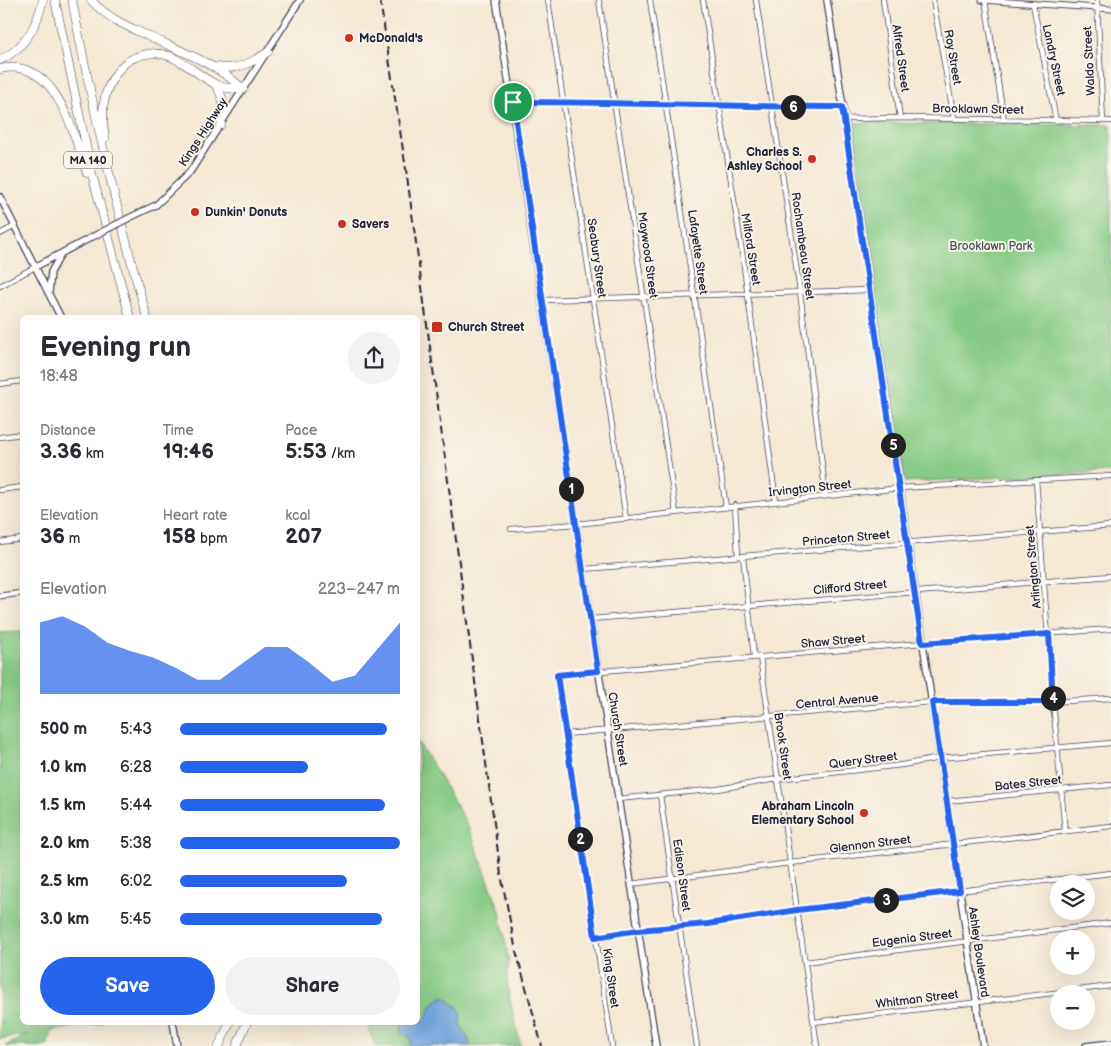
<!DOCTYPE html>
<meta charset="utf-8">
<style>
:root{--surface:#fff;--page:#f2f2f3;--text:#2b2b33;--muted:#7c7c81;--accent:#2563eb}
body{margin:0;font-family:"Balsamiq Sans",sans-serif;background:var(--page);color:var(--text);height:100vh;display:flex;flex-direction:column;font-size:19px;white-space:nowrap}
*{box-sizing:border-box;margin:0}
p{font-size:16px;color:var(--muted)}
.icon{flex:none;width:28px;height:28px;fill:none;stroke:currentColor;stroke-width:2;stroke-linecap:round;stroke-linejoin:round}
.map{position:relative;flex:1;overflow:hidden}
.sheet{position:absolute;left:20px;top:315px;width:400px;height:710px;display:flex;flex-direction:column;background:var(--surface);border-radius:8px;box-shadow:0 5px 20px #0002}
.sheet>*{flex:none}
.fabs{position:absolute;left:1050px;top:875px;display:grid;gap:10px}
.fabs a{display:grid;place-items:center;width:45px;height:45px;border-radius:50%;background:var(--surface);box-shadow:0 5px 20px #0002;font-size:25px}
.pin{position:absolute;display:grid;place-items:center;width:42px;height:42px;color:#fff;margin:-21px;border:2px solid #fff;border-radius:50%;box-shadow:0 1px 5px #0007}
.km{position:absolute;width:25px;height:25px;margin:-12px;border-radius:50%;background:#222;color:#fff;font-size:14px;line-height:25px;text-align:center}
.round{display:grid;place-items:center;flex:none;width:52px;height:52px;border-radius:26px;background:var(--page)}
.overview{display:flex;align-items:center;justify-content:space-between;height:85px;padding:0 20px}
h1{font-size:28px;font-weight:800;line-height:38px}
.metrics{display:grid;grid-template-columns:repeat(3,1fr);gap:8px;height:85px;padding:5px 20px}
.metrics div{display:grid;align-content:center}
.metrics b{font-size:21px;font-weight:800}
.metrics small{font-size:14px;font-weight:400}
.metrics p{font-size:14px}
.chart{height:140px;padding:10px 20px}
.chart p{display:flex;justify-content:space-between}
.chart svg{width:100%;height:90px;margin-top:5px;fill:var(--accent);opacity:.7}
.action{display:flex;gap:10px;margin-top:auto;padding:10px 20px}
.action a{flex:1;height:58px;border-radius:30px;background:var(--accent);color:#fff;font-size:20px;font-weight:800;line-height:58px;text-align:center}
.action a+a{background:var(--page);color:var(--text)}
ul{padding:0 20px;list-style:none;font-size:16px}
li{display:grid;grid-template-columns:80px 60px 1fr;align-items:center;height:38px}
li i{height:12px;border-radius:6px;background:var(--accent)}
.map>svg:first-child{display:block}
.green{fill:#86cb85;stroke:#547660}
.water{fill:#70a4dc;stroke:#49638c}
.lines{fill:none;stroke-linecap:round;stroke-linejoin:round}
.minor-casing{stroke:#424052;stroke-width:6}
.tertiary-casing{stroke:#424052;stroke-width:7}
.secondary-casing{stroke:#424052;stroke-width:8}
.motorway-casing{stroke:#424052;stroke-width:9}
.minor{stroke:#fff;stroke-width:4.5}
.tertiary{stroke:#fff;stroke-width:5}
.secondary{stroke:#fff;stroke-width:5.5}
.motorway{stroke:#fff;stroke-width:8}
.rail{stroke:#22223b;stroke-width:2;stroke-dasharray:8 4;stroke-linecap:butt}
.secondary-bridge-casing{stroke:#424052;stroke-width:8;stroke-linecap:butt}
.secondary-bridge{stroke:#fff;stroke-width:5.5}
.route-casing{stroke:#fff;stroke-width:10}
.route{stroke:#2563eb;stroke-width:6}
.poi-dot{fill:#c8321e;stroke:#f7f3e8;stroke-width:2}
.labels{text-anchor:middle;stroke-width:4;stroke-linejoin:round;paint-order:stroke}
.shield{fill:#f7f3e8;stroke:#62616f;stroke-width:1}
.shield-label{font-size:11px;font-weight:bold;fill:#22223b}
.poi-label{font-size:12px;font-weight:bold;fill:#22223b;stroke:#f7f3e8;text-anchor:start}
.street-label{font-size:12px;fill:#22223b;stroke:#f7f3e8}
.park-label{font-size:12px;fill:#405551;stroke:#f7f3e8}
</style>
<div class="map">
<svg width="1111" height="1046" viewBox="0 0 1111 1046">
<rect width="100%" height="100%" fill="#f7f3e8"/>
<filter id="ink" filterUnits="userSpaceOnUse"><feTurbulence type="fractalNoise" baseFrequency=".02" numOctaves="2"/><feDisplacementMap in="SourceGraphic" scale="10" xChannelSelector="R" yChannelSelector="G"/><feConvolveMatrix kernelMatrix="1 2 1 2 8 2 1 2 1" color-interpolation-filters="sRGB"/></filter>
<filter id="wash" filterUnits="userSpaceOnUse"><feTurbulence type="fractalNoise" baseFrequency=".0096" numOctaves="4" result="noise"/><feDisplacementMap in="SourceGraphic" scale="20" xChannelSelector="R" yChannelSelector="G"/><feGaussianBlur stdDeviation="1.12" result="paint"/><feColorMatrix in="noise" values="0 0 0 0 0 0 0 0 0 0 0 0 0 0 0 0 0 1.4 0 .05"/><feComposite in="paint" operator="in"/></filter>
<g filter="url(#wash)">
<rect width="100%" height="100%" fill="#f5e8d4"/>
<path class="green" d="M853 123 1111 125V472L905 482 875 288Z
M22 632V1022L103 1023 51 1031 47 1046H5L29 1034 0 1039V633Z
M418 742 434 767 468 826 500 911 509 962 507 975 509 996 521 1046H469V1042L460 1024 458 1007C451 1004 450 999 444 996L433 1003 426 1019 418 1022Z
M367 1023H402V1032L411 1039 410 1046H375Z"/>
<path class="water" d="M444 996 461 1011 460 1024 470 1042 469 1046H410L411 1039 402 1032V1023L422 1021 426 1019 433 1003Z"/>
</g>
<g filter="url(#ink)">
<g class="lines">
<g class="minor-casing">
<path id="minor" d="M548 0 626 519
M599 0 676 513
M650 0 726 507
M703 0 742 252 776 502
M756 0 800 292 826 496
M883 0 900 118
M933 0 954 118
M985 0 1004 120
M1097 0 1103 121
M1033 4 1056 121
M513 102H614L842 107
M845 119 900 118 1111 121
M0 234 15 226
M0 286 35 267
M542 300 870 290
M0 384 22 381
M0 437 22 434
M1036 480 1053 702 1065 831
M0 490 22 487
M735 505 738 556
M511 529 576 524 900 488 1111 476
M0 542 22 539
M743 556 754 657
M584 569 1111 526
M591 619 1111 576
M760 657 817 1046
M565 734 932 702H1053L1111 698
M660 795 697 1046
M618 799 718 789 777 779 902 765 940 758 1111 743
M947 801 1111 785
M631 884 790 863 1111 826
M595 937 638 930 708 924 797 910 1111 873
M805 962 1111 923
M814 1022 1111 986
M612 1046 557 675 922 643 1111 629"/>
</g>
<g class="tertiary-casing">
<path id="tertiary" d="M982 0 1111 9
M0 596 22 593"/>
</g>
<g class="secondary-casing">
<path id="secondary" d="M496 0 656 1046
M827 0 983 1046
M0 197 61 318
M129 218 156 205 190 172 300 0
M35 267 94 236
M49 292 51 272 60 256
M173 1022 177 1046
M1086 1046 1111 1043"/>
</g>
<g class="motorway-casing">
<path id="motorway" d="M55 0 92 174 130 318
M72 0C92 107 117 213 147 318
M91 0C106 17 126 26 146 35 180 51 216 63 243 89
M0 60C24 49 37 26 43 0
M217 67C237 71 251 63 268 52
M0 69C57 56 73 134 87 173
M215 84C225 97 224 109 221 125
M105 138C101 116 102 93 115 75 121 65 131 58 142 55 172 46 192 73 217 85 226 89 234 89 243 89
M219 1046 230 1022
M237 1046 247 1022"/>
</g>
<use href="#minor" class="minor"/>
<use href="#tertiary" class="tertiary"/>
<use href="#secondary" class="secondary"/>
<use href="#motorway" class="motorway"/>
<path class="rail" d="M380 0 407 176 501 875 516 951 542 1046"/>
<g class="secondary-bridge-casing">
<path id="secondary-bridge" d="M94 236 129 218"/>
</g>
<use href="#secondary-bridge" class="secondary-bridge"/>
</g>
</g>
<g class="lines" filter="url(#ink)">
<g class="route-casing">
<path id="route" d="M513 102C623 102 732 107 842 107L922 643 1049 634 1053 702H932L960 891 797 910 708 924 638 930 595 937 557 675 598 671Z"/>
</g>
<use href="#route" class="route"/>
</g>
<g class="poi-dot">
<circle cx="349" cy="38" r="5"/>
<circle cx="812" cy="159" r="5"/>
<circle cx="195" cy="212" r="5"/>
<circle cx="342" cy="224" r="5"/>
<rect x="431" y="321" width="12" height="12" rx="2.5"/>
<circle cx="864" cy="813" r="5"/>
</g>
<g class="labels">
<rect class="shield" x="64" y="151.5" width="48" height="17" rx="4"/>
<g class="shield-label">
<text x="88" y="164">MA 140</text>
</g>
<g class="poi-label">
<text x="359" y="42">McDonald's</text>
<text x="802" y="156" text-anchor="end">Charles S.<tspan x="802" dy="14">Ashley School</tspan></text>
<text x="205" y="216">Dunkin' Donuts</text>
<text x="352" y="228">Savers</text>
<text x="448" y="331">Church Street</text>
<text x="854" y="810" text-anchor="end">Abraham Lincoln<tspan x="854" dy="14">Elementary School</tspan></text>
</g>
<g class="street-label">
<text transform="translate(953 57) rotate(80)" y="4">Roy Street</text>
<text transform="translate(901 58) rotate(82)" y="4">Alfred Street</text>
<text transform="translate(1054 60) rotate(78)" y="4">Landry Street</text>
<text transform="translate(1089 61) rotate(-93)" y="4">Waldo Street</text>
<text transform="translate(978 109) rotate(1)" y="4">Brooklawn Street</text>
<text transform="translate(203 132) rotate(-57)" y="4">Kings Highway</text>
<text transform="translate(803 246) rotate(82)" y="4">Rochambeau Street</text>
<text transform="translate(751 249) rotate(81)" y="4">Milford Street</text>
<text transform="translate(698 252) rotate(82)" y="4">Lafayette Street</text>
<text transform="translate(648 255) rotate(82)" y="4">Maywood Street</text>
<text transform="translate(597 258) rotate(82)" y="4">Seabury Street</text>
<text transform="translate(810 488) rotate(-6)" y="4">Irvington Street</text>
<text transform="translate(846 538) rotate(-5)" y="4">Princeton Street</text>
<text transform="translate(1033 567) rotate(-95)" y="4">Arlington Street</text>
<text transform="translate(850 587) rotate(-5)" y="4">Clifford Street</text>
<text transform="translate(833 641) rotate(-5)" y="4">Shaw Street</text>
<text transform="translate(837 701) rotate(-5)" y="4">Central Avenue</text>
<text transform="translate(618 729) rotate(81)" y="4">Church Street</text>
<text transform="translate(783 746) rotate(82)" y="4">Brook Street</text>
<text transform="translate(863 760) rotate(-7)" y="4">Query Street</text>
<text transform="translate(1028 783) rotate(-6)" y="4">Bates Street</text>
<text transform="translate(870 844) rotate(-7)" y="4">Glennon Street</text>
<text transform="translate(682 875) rotate(82)" y="4">Edison Street</text>
<text transform="translate(912 938) rotate(-7)" y="4">Eugenia Street</text>
<text transform="translate(979 952) rotate(82)" y="4">Ashley Boulevard</text>
<text transform="translate(611 978) rotate(82)" y="4">King Street</text>
<text transform="translate(917 999) rotate(-7)" y="4">Whitman Street</text>
</g>
<g class="park-label">
<text x="991" y="250">Brooklawn Park</text>
</g>
</g>
</svg>
<div class="fabs">
<a><svg class="icon" aria-label="layers" viewBox="0 0 24 24"><path d="M12 4l9 5-9 5-9-5zM3 14l9 5 9-5"/></svg></a>
<a>+</a>
<a>−</a>
</div>
<div class="pin" style="left:513px;top:102px;background:#1e9e55"><svg class="icon" aria-label="arrive" viewBox="0 0 24 24"><path d="M6 21V4h12l-3 4 3 4H6"/></svg></div>
<b class="km" style="left:571px;top:489px">1</b>
<b class="km" style="left:580px;top:839px">2</b>
<b class="km" style="left:886px;top:900px">3</b>
<b class="km" style="left:1053px;top:698px">4</b>
<b class="km" style="left:893px;top:445px">5</b>
<b class="km" style="left:793px;top:107px">6</b>
<section class="sheet">
<div class="overview"><div><h1>Evening run</h1><p>18:48</p></div><a class="round"><svg class="icon" aria-label="share" viewBox="0 0 24 24"><path d="M12 15V3M7 8l5-5 5 5M5 13v7h14v-7"/></svg></a></div>
<div class="metrics">
<div><p>Distance</p><b>3.36<small> km</small></b></div>
<div><p>Time</p><b>19:46</b></div>
<div><p>Pace</p><b>5:53<small> /km</small></b></div>
</div>
<div class="metrics">
<div><p>Elevation</p><b>36<small> m</small></b></div>
<div><p>Heart rate</p><b>158<small> bpm</small></b></div>
<div><p>kcal</p><b>207</b></div>
</div>
<div class="chart"><p><span>Elevation</span>223–247 m</p>
<svg viewBox="0 0 160 44" preserveAspectRatio="none"><path d="M0 44V9L10 6L20 11L30 19L40 23L50 26L60 31L70 37L80 37L90 29L100 21L110 21L120 29L130 38L140 35L150 22L160 9V44z"/></svg>
</div>
<ul>
<li><b>500 m</b>5:43<i style="width:94%"></i></li>
<li><b>1.0 km</b>6:28<i style="width:58%"></i></li>
<li><b>1.5 km</b>5:44<i style="width:93%"></i></li>
<li><b>2.0 km</b>5:38<i style="width:100%"></i></li>
<li><b>2.5 km</b>6:02<i style="width:76%"></i></li>
<li><b>3.0 km</b>5:45<i style="width:92%"></i></li>
</ul>
<div class="action"><a>Save</a><a>Share</a></div>
</section>
</div>
